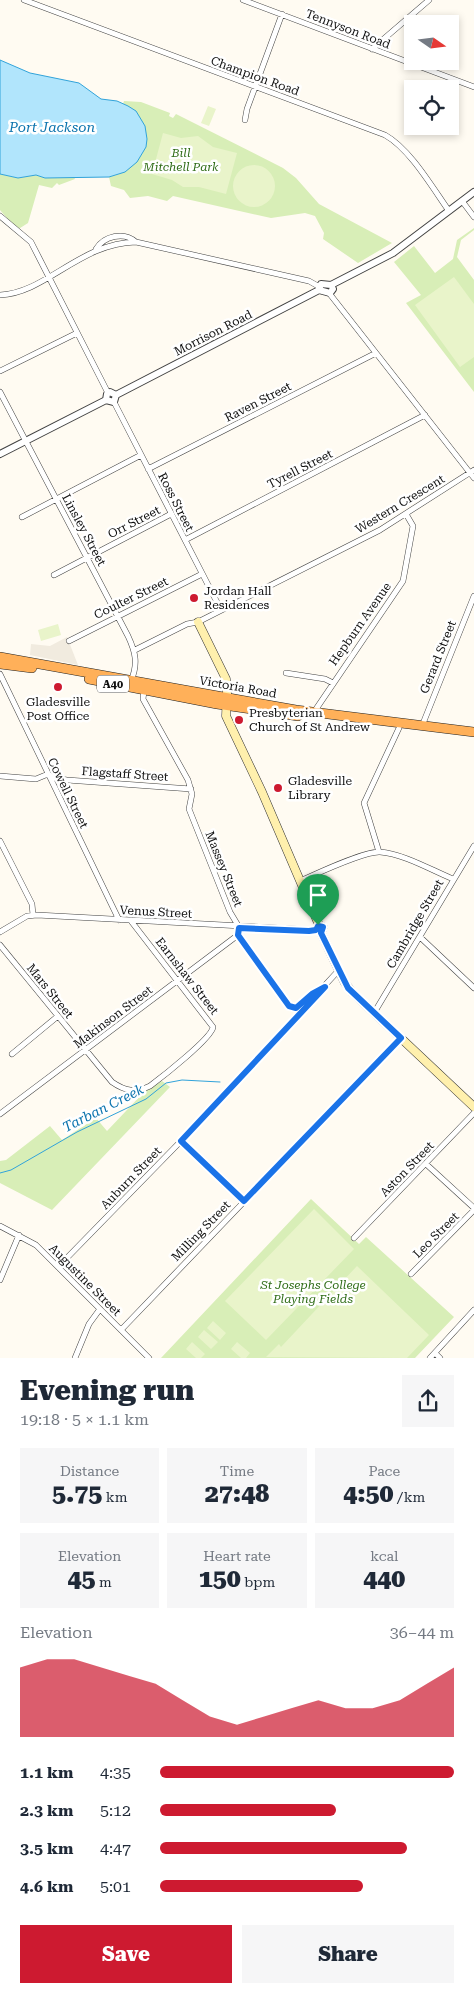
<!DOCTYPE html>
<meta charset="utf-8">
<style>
:root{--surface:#fff;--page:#f6f6f7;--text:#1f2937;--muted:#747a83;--accent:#cd1a30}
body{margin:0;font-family:"Roboto Serif",serif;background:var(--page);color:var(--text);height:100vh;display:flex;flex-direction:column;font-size:19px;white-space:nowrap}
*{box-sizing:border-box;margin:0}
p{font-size:16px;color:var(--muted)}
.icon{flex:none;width:28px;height:28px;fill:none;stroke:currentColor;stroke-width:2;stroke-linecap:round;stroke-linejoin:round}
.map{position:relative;height:1358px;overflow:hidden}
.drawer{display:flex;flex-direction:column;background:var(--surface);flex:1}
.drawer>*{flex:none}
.needle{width:32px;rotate:104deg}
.buttons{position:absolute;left:404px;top:15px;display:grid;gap:10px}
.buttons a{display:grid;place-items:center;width:55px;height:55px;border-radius:0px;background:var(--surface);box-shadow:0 2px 8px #0003;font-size:25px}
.pin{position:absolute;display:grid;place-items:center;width:42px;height:42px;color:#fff;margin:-51px -21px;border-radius:50% 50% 50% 0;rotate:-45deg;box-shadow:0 0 5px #0007}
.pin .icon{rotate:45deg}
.round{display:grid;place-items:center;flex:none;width:52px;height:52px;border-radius:0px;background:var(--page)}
.overview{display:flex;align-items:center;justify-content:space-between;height:85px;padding:0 20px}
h1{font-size:28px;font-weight:800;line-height:38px}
.stats{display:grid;grid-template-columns:repeat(3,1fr);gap:8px;height:85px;padding:5px 20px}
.stats div{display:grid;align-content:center;border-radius:0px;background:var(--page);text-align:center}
.stats b{font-size:25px;font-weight:800}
.stats small{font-size:14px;font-weight:400}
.stats p{font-size:14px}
.chart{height:140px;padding:10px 20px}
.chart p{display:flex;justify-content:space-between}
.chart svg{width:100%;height:90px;margin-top:5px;fill:var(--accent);opacity:.7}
.button{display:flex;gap:10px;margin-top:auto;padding:10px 20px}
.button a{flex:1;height:58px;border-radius:0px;background:var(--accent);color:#fff;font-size:20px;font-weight:800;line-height:58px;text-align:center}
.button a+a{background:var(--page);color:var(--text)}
ul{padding:0 20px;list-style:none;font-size:16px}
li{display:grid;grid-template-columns:80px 60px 1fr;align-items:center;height:38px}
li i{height:12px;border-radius:6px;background:var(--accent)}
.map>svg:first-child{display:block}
.green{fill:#d8eeb7}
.pitch{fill:#e9f4ca}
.plaza{fill:#f1ebdf}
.water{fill:#b1e5fc;stroke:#31a3da}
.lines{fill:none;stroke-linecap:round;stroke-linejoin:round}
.stream{stroke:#31a3da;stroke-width:1}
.minor-casing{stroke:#424242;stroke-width:6}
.tertiary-casing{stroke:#424242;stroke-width:8}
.secondary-casing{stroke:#313131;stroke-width:9}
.trunk-casing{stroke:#202020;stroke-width:10}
.minor{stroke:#fff;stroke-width:5}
.tertiary{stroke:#fff;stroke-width:6}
.secondary{stroke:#fff0ad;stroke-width:8}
.trunk{stroke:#ffb059;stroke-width:9}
.route-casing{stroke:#fff;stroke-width:10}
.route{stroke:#1a73e8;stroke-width:6}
.poi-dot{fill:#cd1a30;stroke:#fff;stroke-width:2}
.labels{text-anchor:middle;stroke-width:5;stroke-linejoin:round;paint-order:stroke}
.shield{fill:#fff;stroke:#575757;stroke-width:1}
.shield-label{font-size:11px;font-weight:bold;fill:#0f0f0f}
.street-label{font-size:12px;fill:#0f0f0f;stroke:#fff}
.park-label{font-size:12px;font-style:italic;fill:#316e19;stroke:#fff}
.poi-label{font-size:12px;fill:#0f0f0f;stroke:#fff;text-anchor:start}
.water-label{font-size:14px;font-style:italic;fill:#0c74ae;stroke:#fff}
</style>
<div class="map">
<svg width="474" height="1358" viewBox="0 0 474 1358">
<rect width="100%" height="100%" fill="#fffbf2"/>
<path class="green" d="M124 101 141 102 170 113 169 116 173 118 176 114 283 168 296 178 319 204 392 243 358 263 323 239 324 233 315 216 305 213 271 218 173 196 167 201 148 196 130 198 124 190 111 186 109 177C129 173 143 158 147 139L128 106 123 104Z
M0 174 18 178 36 175 45 178 74 177 75 179 59 185 57 183 52 188 39 185 28 223 17 230 0 210Z
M474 228V230L461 240 457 257 474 280V392L406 303 421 295 394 262 414 246 435 273 453 259 457 240Z
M162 1081 170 1087 52 1210 0 1183V1161L6 1160 50 1126 62 1140 96 1118 107 1131 144 1092Z
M311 1199 359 1244 366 1237 454 1317 415 1358H161Z"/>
<path class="pitch" d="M208 106 216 109 209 126 201 123Z
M163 133 181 138 198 136 213 147 237 153 226 194 199 187H183L172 180 152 174Z
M233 186a21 21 0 1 1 42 0a21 21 0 1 1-42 0Z
M454 277 474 304V357L460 367 415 305Z
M58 624 61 635 41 641 38 630Z
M314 1209 354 1249 266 1340 225 1301Z
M357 1266 429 1335 407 1358 266 1357 279 1344 281 1347Z
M213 1321 226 1333 220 1340 207 1328Z
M204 1330 218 1342 211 1349 198 1337Z
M192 1342 205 1354 201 1358H196L186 1349Z
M237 1342 250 1353 246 1358H241L231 1349Z"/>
<path class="plaza" d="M67 637 78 665 30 655 31 644 50 646Z"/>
<path class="water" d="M0 60 30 73 79 83 101 99 117 101 128 106 136 111 145 126 147 139 146 147 137 162 125 172 109 177 45 178 36 175 18 178 0 174Z"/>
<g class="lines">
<path class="stream" d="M0 1173 11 1170 77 1132 146 1099 166 1083 182 1080 220 1082"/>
<g class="minor-casing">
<path id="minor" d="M24 0 385 135C410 149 432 187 449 211
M243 0 474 87
M372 49 429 0
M245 120 247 109 282 14
M462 201 474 217
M0 216 31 242 108 393
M96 249C104 236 124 231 136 242
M329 293 474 478
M0 295C46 293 80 243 136 242L309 281 318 286
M0 371 77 333
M0 392 128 636C136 653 138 664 131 681
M114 402 221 610
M148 469 376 353
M22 517 141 455
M185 540 425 415
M54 575 171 514
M69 641 202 574
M135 650 187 624 198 622 380 530 474 470
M286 673 325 679 333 683
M0 674 119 920
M144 691 143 699 188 780 192 794 189 809 230 912 239 927 238 935 289 1006 296 1008 320 990
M314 712 403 581 413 526 406 514
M422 726 474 596
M48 774 54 778 67 780 191 789
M0 776 36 779 48 774
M0 841 32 904 33 915
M379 852 364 803 399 728
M300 881C316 874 364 851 380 852 404 854 431 870 453 879
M0 932 27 916 37 915 316 930
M420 937 474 988
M0 945 112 1082C125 1091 135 1093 150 1086 162 1077 212 1038 213 1027L131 921
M374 1013 474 846
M12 1054 58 1016
M0 1114 238 935
M181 1141 244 1201
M426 1164 474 1208
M0 1226 36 1245 149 1358
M354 1238 474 1113
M58 1267 181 1141 339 970
M411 1274 474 1210
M0 1280 19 1235
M121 1330 401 1038
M435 1353 440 1358
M75 1358 89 1324 100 1309
M430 1358 474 1310"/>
</g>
<g class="tertiary-casing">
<path id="tertiary" d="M331 285 393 253 474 192
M319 290 330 293 333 289 331 285
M319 290 321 284 331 285
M116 395 319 290
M106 400 107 394 110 392 116 395
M106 400 114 402 116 395
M0 454 106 400"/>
</g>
<g class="secondary-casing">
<path id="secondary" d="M198 622 226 679 227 693 226 716 262 792 319 925 323 927 321 933
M321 933 345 983 352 992 474 1107"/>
</g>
<g class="trunk-casing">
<path id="trunk" d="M0 657 296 710 474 732
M0 664 32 668
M89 679 217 704 298 716"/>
</g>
<use href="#minor" class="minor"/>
<use href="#tertiary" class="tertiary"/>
<use href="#secondary" class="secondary"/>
<use href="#trunk" class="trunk"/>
</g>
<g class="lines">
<g class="route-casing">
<path id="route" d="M318 926 323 927 321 933 348 988 401 1038 244 1201 181 1141 325 987 312 994 296 1008 289 1006 238 935 239 928 309 931 316 930Z"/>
</g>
<use href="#route" class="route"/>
</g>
<g class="poi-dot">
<circle cx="194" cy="598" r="5"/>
<circle cx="58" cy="687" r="5"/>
<circle cx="239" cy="720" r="5"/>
<circle cx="278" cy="788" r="5"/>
</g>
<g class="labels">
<rect class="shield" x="97" y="675.5" width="32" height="17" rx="4"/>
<g class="shield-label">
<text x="113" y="688">A40</text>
</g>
<g class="street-label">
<text transform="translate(348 29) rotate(21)" y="4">Tennyson Road</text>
<text transform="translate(255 76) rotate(20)" y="4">Champion Road</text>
<text transform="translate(213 333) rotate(-27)" y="4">Morrison Road</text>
<text transform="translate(258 402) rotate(-27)" y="4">Raven Street</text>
<text transform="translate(300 469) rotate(-27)" y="4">Tyrell Street</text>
<text transform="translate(176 502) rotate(63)" y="4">Ross Street</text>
<text transform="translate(400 504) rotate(-31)" y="4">Western Crescent</text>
<text transform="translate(134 522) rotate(-27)" y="4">Orr Street</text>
<text transform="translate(84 530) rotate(62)" y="4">Linsley Street</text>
<text transform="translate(131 598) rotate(-26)" y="4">Coulter Street</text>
<text transform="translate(360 624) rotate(-55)" y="4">Hepburn Avenue</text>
<text transform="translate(438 657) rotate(-68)" y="4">Gerard Street</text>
<text transform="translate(238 687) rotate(10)" y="4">Victoria Road</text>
<text transform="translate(125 774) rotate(4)" y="4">Flagstaff Street</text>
<text transform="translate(68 793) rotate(64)" y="4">Cowell Street</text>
<text transform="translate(224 869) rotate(68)" y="4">Massey Street</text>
<text transform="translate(156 912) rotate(3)" y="4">Venus Street</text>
<text transform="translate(415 924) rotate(-60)" y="4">Cambridge Street</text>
<text transform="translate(187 976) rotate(52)" y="4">Earnshaw Street</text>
<text transform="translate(50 991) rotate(51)" y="4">Mars Street</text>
<text transform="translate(113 1017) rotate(-37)" y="4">Makinson Street</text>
<text transform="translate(407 1169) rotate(-46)" y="4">Aston Street</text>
<text transform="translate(131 1178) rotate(-46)" y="4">Auburn Street</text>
<text transform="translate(201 1231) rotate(-46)" y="4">Milling Street</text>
<text transform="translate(436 1235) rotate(-45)" y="4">Leo Street</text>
<text transform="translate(85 1280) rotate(45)" y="4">Augustine Street</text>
</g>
<g class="park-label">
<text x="181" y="157">Bill<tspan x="181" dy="14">Mitchell Park</tspan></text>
<text x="313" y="1289">St Josephs College<tspan x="313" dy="14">Playing Fields</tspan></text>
</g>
<g class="poi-label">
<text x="204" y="595">Jordan Hall<tspan x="204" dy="14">Residences</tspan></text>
<text x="58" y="706" text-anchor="middle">Gladesville<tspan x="58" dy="14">Post Office</tspan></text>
<text x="249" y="717">Presbyterian<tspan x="249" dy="14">Church of St Andrew</tspan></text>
<text x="288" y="785">Gladesville<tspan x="288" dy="14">Library</tspan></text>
</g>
<g class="water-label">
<text x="52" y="132">Port Jackson</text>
<text transform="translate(103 1108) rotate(-27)" y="5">Tarban Creek</text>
</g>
</g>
</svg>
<div class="buttons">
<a><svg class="needle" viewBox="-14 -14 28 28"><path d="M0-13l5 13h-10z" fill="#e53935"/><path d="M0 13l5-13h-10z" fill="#747a83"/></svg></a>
<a><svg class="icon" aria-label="locate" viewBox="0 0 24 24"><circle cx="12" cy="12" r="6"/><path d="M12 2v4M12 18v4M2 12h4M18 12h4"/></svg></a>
</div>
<div class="pin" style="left:318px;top:925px;background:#1e9e55"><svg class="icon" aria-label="arrive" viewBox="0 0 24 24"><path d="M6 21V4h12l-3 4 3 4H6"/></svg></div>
</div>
<section class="drawer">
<div class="overview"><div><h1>Evening run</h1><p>19:18 · 5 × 1.1 km</p></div><a class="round"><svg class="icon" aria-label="share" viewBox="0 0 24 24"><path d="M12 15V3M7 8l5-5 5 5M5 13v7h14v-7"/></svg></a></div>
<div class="stats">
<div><p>Distance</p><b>5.75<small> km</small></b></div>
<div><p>Time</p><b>27:48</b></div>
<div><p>Pace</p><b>4:50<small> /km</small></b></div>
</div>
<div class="stats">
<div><p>Elevation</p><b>45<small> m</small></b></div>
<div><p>Heart rate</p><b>150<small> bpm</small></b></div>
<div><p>kcal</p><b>440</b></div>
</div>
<div class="chart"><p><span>Elevation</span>36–44 m</p>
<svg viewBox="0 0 160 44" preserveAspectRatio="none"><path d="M0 44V10L10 6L20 6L30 10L40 14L50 18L60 26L70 34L80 38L90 34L100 30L110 26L120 30L130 30L140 26L150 18L160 10V44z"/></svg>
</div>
<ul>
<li><b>1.1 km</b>4:35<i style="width:100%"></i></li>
<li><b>2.3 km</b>5:12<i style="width:60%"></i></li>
<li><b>3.5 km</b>4:47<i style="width:84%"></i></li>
<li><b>4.6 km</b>5:01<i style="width:69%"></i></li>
</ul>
<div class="button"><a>Save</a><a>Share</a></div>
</section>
